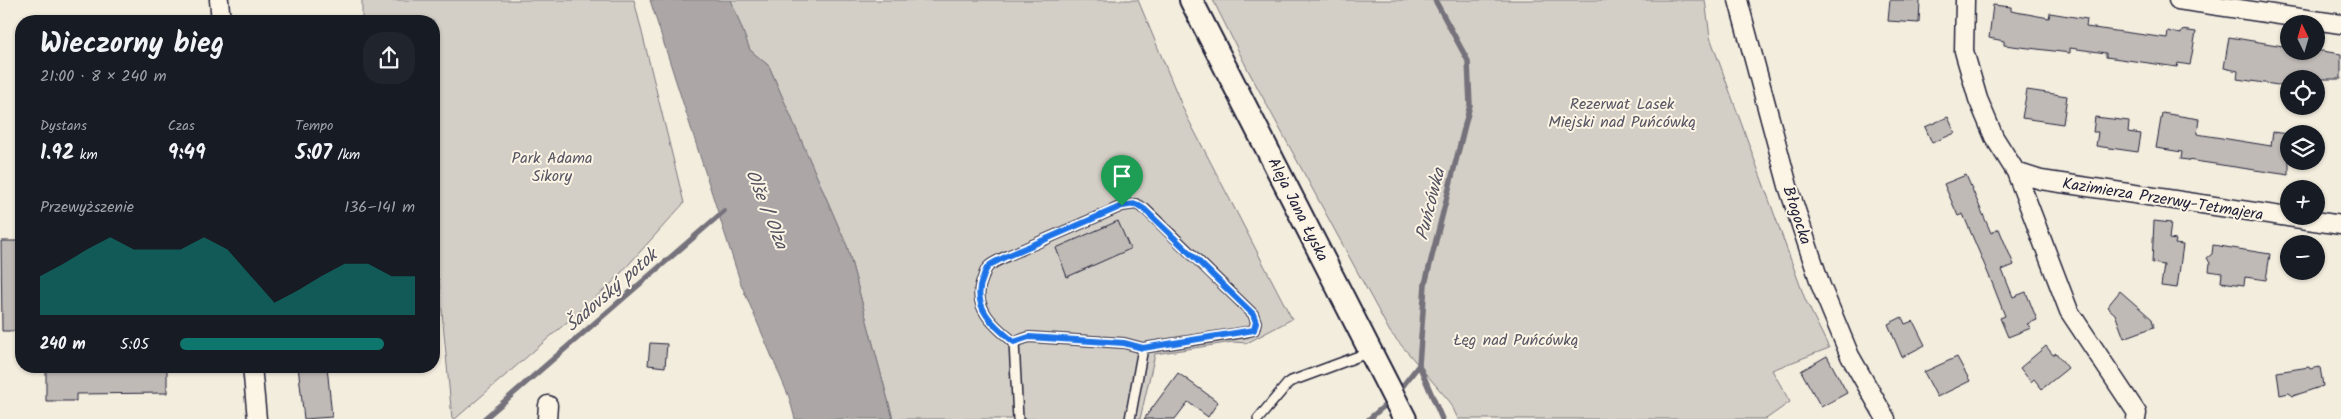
<!DOCTYPE html>
<html lang="pl">
<meta charset="utf-8">
<style>
:root{--surface:#171b24;--page:#20242c;--text:#f1f3f6;--muted:#9ea1a6;--accent:#0f766e}
body{margin:0;font-family:Kalam,sans-serif;background:var(--page);color:var(--text);height:100vh;display:flex;flex-direction:column;font-size:19px;white-space:nowrap}
*{box-sizing:border-box;margin:0}
p{font-size:16px;color:var(--muted)}
.icon{flex:none;width:28px;height:28px;fill:none;stroke:currentColor;stroke-width:2;stroke-linecap:round;stroke-linejoin:round}
.map{position:relative;flex:1;overflow:hidden}
.drawer{position:absolute;left:15px;top:15px;width:425px;height:358px;display:flex;flex-direction:column;background:var(--surface);border-radius:20px;box-shadow:0 1px 4px #0004}
.drawer>*{flex:none}
.needle{width:32px;rotate:355deg}
.controls{position:absolute;left:2280px;top:15px;display:grid;gap:10px}
.controls a{display:grid;place-items:center;width:45px;height:45px;border-radius:50%;background:var(--surface);box-shadow:0 1px 4px #0004;font-size:25px}
.pin{position:absolute;display:grid;place-items:center;width:42px;height:42px;color:#fff;margin:-51px -21px;border-radius:50% 50% 50% 0;rotate:-45deg;box-shadow:0 0 5px #0007}
.pin .icon{rotate:45deg}
.round{display:grid;place-items:center;flex:none;width:52px;height:52px;border-radius:20px;background:var(--page)}
.head{display:flex;align-items:center;justify-content:space-between;height:85px;padding:0 25px}
h1{font-size:28px;font-weight:600;line-height:38px}
.metrics{display:grid;grid-template-columns:repeat(3,1fr);gap:8px;height:85px;padding:5px 25px}
.metrics div{display:grid;align-content:center}
.metrics b{font-size:21px;font-weight:600}
.metrics small{font-size:14px;font-weight:400}
.metrics p{font-size:14px}
.chart{height:140px;padding:10px 25px}
.chart p{display:flex;justify-content:space-between}
.chart svg{width:100%;height:90px;margin-top:5px;fill:var(--accent);opacity:.7}
ul{padding:0 25px;list-style:none;font-size:16px}
li{display:grid;grid-template-columns:80px 60px 1fr;align-items:center;height:38px}
li i{height:12px;border-radius:6px;background:var(--accent)}
.map>svg:first-child{display:block}
.green{fill:#d4cfc6;stroke:#7b7880}
.water{fill:#aca7a6;stroke:#75727b}
.lines{fill:none;stroke-linecap:round;stroke-linejoin:round}
.stream{stroke:#75727b;stroke-width:5.5}
.building{fill:#bfbab6;stroke:#22223b}
.service-casing{stroke:#22223b;stroke-width:12}
.minor-casing{stroke:#22223b;stroke-width:21}
.tertiary-casing{stroke:#22223b;stroke-width:26}
.service{stroke:#fcf5e5;stroke-width:9}
.minor{stroke:#fcf5e5;stroke-width:18}
.tertiary{stroke:#fcf5e5;stroke-width:22}
.route-casing{stroke:#fff;stroke-width:10}
.route{stroke:#1a73e8;stroke-width:6}
.labels{text-anchor:middle;stroke-width:4;stroke-linejoin:round;paint-order:stroke}
.park-label{font-size:16px;fill:#575665;stroke:#fcf5e5}
.street-label{font-size:16px;fill:#22223b;stroke:#fcf5e5}
.water-label{font-size:18px;font-style:italic;fill:#525160;stroke:#fcf5e5}
</style>
<div class="map">
<svg width="2341" height="419" viewBox="0 0 2341 419">
<rect width="100%" height="100%" fill="#f3edde"/>
<filter id="ink" filterUnits="userSpaceOnUse"><feTurbulence type="fractalNoise" baseFrequency=".02" numOctaves="2"/><feDisplacementMap in="SourceGraphic" scale="10" xChannelSelector="R" yChannelSelector="G"/><feConvolveMatrix kernelMatrix="1 2 1 2 8 2 1 2 1" color-interpolation-filters="sRGB"/></filter>
<g filter="url(#ink)">
<path class="green" d="M362 0H634L684 203 611 284 455 419H452L439 279 434 278V21H362Z
M731 0H1138L1185 113 1292 319 1247 343 1233 342 1155 354 1140 419H893L847 246 769 66 750 50Z
M1213 0H1705L1710 37 1805 299 1829 348 1772 370 1790 402 1766 419H1458L1450 402 1390 332 1248 70Z"/>
<path class="water" d="M650 0H731L750 50 769 66 847 246 893 419H795L789 397 741 284Z"/>
<g class="lines">
<path class="stream" d="M1435 0 1468 61 1470 105 1425 284 1419 365 1442 419
M1398 392 1419 365
M484 419 724 211
M1369 419 1390 401"/>
</g>
<path class="building" d="M1890 0H1920L1919 23 1888 21Z
M1993 5 2011 7V11L2049 18 2050 13 2087 19 2086 27 2167 38 2168 31 2181 34 2182 30 2196 32 2190 65 2178 63 2177 67 2106 57V53L2070 48V53L2004 45V41L1989 38Z
M2229 37 2289 47V51H2322L2341 54V79H2289V85L2285 86 2237 79 2238 71 2224 68Z
M2027 90 2067 96 2063 124 2022 118Z
M2162 113 2199 119 2197 134 2271 146 2273 132 2289 134V175L2181 159 2182 152 2156 148Z
M1948 117 1955 133 1932 143 1925 127Z
M2095 117 2129 121 2128 132 2141 134 2138 152 2096 146 2098 132H2093Z
M1966 175 1991 233 1999 229 2014 265 2002 270 2013 297 2026 292 2037 320 2027 324 2031 328 2008 337 2000 318 2005 316 1993 285 1963 214 1958 216 1944 184Z
M1118 221 1130 249 1067 277 1056 248Z
M2154 221 2171 223 2169 239 2176 240 2175 244 2183 245 2177 288 2161 286 2164 265 2152 263Z
M1 241H21V331H2Z
M2213 245 2270 254 2266 280 2245 277 2244 285 2221 282 2222 273 2209 271 2210 263 2207 258 2212 254Z
M2120 291 2152 319 2154 327 2124 338 2115 314 2107 307Z
M1902 317 1905 324 1913 321 1925 345 1902 357 1888 324Z
M650 343 667 344 665 367 648 365Z
M2046 346 2053 355 2056 353 2068 368 2042 389 2034 379 2031 382 2020 368Z
M1827 356 1847 393 1821 407 1801 371Z
M1957 357 1970 381 1937 397 1924 372Z
M46 366H167V393L76 394V401H46Z
M298 366H327L332 417 304 419Z
M2309 367 2310 369 2320 367 2323 386 2293 396 2289 393 2280 395 2277 372Z
M1178 373 1218 402 1208 417 1188 402 1175 419H1144Z"/>
<g class="lines">
<g class="service-casing">
<path id="service" d="M1014 342 1029 337 1124 343 1143 348
M1018 419 1014 342C994 326 970 306 983 278 984 275 985 270 988 267 991 263 1000 260 1005 257L1122 206 1136 204 1145 209 1253 314 1256 322 1254 330 1246 332 1143 348 1130 419
M1258 419 1289 382 1370 352"/>
</g>
<g class="minor-casing">
<path id="minor" d="M219 0 221 21
M1738 0 1788 186 1821 286 1850 356 1886 419
M1965 0 1964 51 1978 99 1994 137 2016 172 2069 311 2137 413 2136 419
M2178 0 2341 24
M2016 172 2041 180 2341 225
M252 366 257 419
M547 419 548 405"/>
</g>
<g class="tertiary-casing">
<path id="tertiary" d="M1191 0 1405 419"/>
</g>
<use href="#service" class="service"/>
<use href="#minor" class="minor"/>
<use href="#tertiary" class="tertiary"/>
</g>
</g>
<g class="lines" filter="url(#ink)">
<g class="route-casing">
<path id="route" d="M1136 204 1144 209 1253 314 1256 322 1254 330 1143 348 1124 343 1029 337 1014 342C994 326 970 306 983 278 984 275 985 270 988 267 991 263 1000 260 1005 257L1122 206Z"/>
</g>
<use href="#route" class="route"/>
</g>
<g class="labels">
<g class="park-label">
<text x="1622" y="109">Rezerwat Lasek<tspan x="1622" dy="18">Miejski nad Puńcówką</tspan></text>
<text x="552" y="163">Park Adama<tspan x="552" dy="18">Sikory</tspan></text>
<text x="1516" y="345">Łęg nad Puńcówką</text>
</g>
<g class="street-label">
<text transform="translate(2163 198) rotate(9)" y="6">Kazimierza Przerwy-Tetmajera</text>
<text transform="translate(1299 209) rotate(63)" y="6">Aleja Jana Łyska</text>
<text transform="translate(1798 215) rotate(72)" y="6">Błogocka</text>
</g>
<g class="water-label">
<text transform="translate(1430 204) rotate(-76)" y="6">Puńcówka</text>
<text transform="translate(767 209) rotate(68)" y="6">Olše / Olza</text>
<text transform="translate(611 290) rotate(-41)" y="6">Šadovský potok</text>
</g>
</g>
</svg>
<div class="controls">
<a><svg class="needle" viewBox="-14 -14 28 28"><path d="M0-13l5 13h-10z" fill="#e53935"/><path d="M0 13l5-13h-10z" fill="#9ea1a6"/></svg></a>
<a><svg class="icon" aria-label="locate" viewBox="0 0 24 24"><circle cx="12" cy="12" r="6"/><path d="M12 2v4M12 18v4M2 12h4M18 12h4"/></svg></a>
<a><svg class="icon" aria-label="layers" viewBox="0 0 24 24"><path d="M12 4l9 5-9 5-9-5zM3 14l9 5 9-5"/></svg></a>
<a>+</a>
<a>−</a>
</div>
<div class="pin" style="left:1122px;top:206px;background:#1e9e55"><svg class="icon" aria-label="arrive" viewBox="0 0 24 24"><path d="M6 21V4h12l-3 4 3 4H6"/></svg></div>
<section class="drawer">
<div class="head"><div><h1>Wieczorny bieg</h1><p>21:00 · 8 × 240 m</p></div><a class="round"><svg class="icon" aria-label="share" viewBox="0 0 24 24"><path d="M12 15V3M7 8l5-5 5 5M5 13v7h14v-7"/></svg></a></div>
<div class="metrics">
<div><p>Dystans</p><b>1.92<small> km</small></b></div>
<div><p>Czas</p><b>9:49</b></div>
<div><p>Tempo</p><b>5:07<small> /km</small></b></div>
</div>
<div class="chart"><p><span>Przewyższenie</span>136–141 m</p>
<svg viewBox="0 0 160 44" preserveAspectRatio="none"><path d="M0 44V25L10 19L20 12L30 6L40 12L50 12L60 12L70 6L80 12L90 25L100 38L110 32L120 25L130 19L140 19L150 25L160 25V44z"/></svg>
</div>
<ul>
<li><b>240 m</b>5:05<i style="width:87%"></i></li>
</ul>
</section>
</div>
